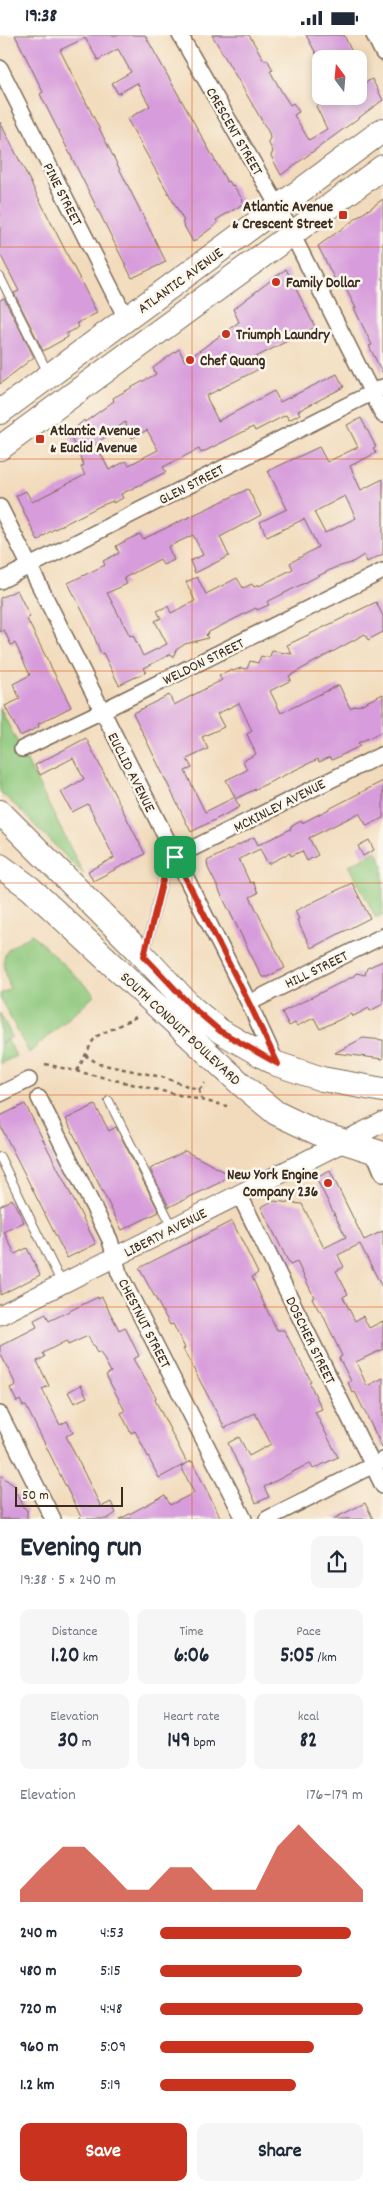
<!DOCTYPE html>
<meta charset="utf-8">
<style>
:root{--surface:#fff;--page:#f6f6f7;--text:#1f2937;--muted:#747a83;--accent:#c8321e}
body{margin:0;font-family:Dekko,sans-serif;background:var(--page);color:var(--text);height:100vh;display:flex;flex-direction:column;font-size:19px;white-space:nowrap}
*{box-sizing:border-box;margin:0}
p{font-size:16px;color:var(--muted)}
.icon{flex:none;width:28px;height:28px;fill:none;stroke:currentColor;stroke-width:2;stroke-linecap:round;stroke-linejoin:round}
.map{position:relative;height:1484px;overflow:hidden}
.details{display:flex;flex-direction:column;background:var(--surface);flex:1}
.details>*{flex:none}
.needle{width:32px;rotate:344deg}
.controls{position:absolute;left:312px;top:15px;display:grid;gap:10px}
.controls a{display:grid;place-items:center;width:55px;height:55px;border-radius:10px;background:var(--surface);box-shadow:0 2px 8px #0003;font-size:25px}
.scale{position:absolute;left:15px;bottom:12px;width:108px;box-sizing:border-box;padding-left:5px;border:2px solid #3b2a1e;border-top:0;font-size:14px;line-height:18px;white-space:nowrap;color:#3b2a1e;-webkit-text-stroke:4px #fbf7ec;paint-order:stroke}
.pin{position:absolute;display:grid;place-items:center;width:42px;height:42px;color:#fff;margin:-21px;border-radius:10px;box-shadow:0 2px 8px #0006}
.round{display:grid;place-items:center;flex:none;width:52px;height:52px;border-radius:10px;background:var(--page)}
.overview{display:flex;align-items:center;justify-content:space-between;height:85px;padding:0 20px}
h1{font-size:28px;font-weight:800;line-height:38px}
.metrics{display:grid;grid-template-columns:repeat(3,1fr);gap:8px;height:85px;padding:5px 20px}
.metrics div{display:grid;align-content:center;border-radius:10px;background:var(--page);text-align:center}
.metrics b{font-size:21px;font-weight:800}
.metrics small{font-size:14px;font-weight:400}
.metrics p{font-size:14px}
.chart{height:140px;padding:10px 20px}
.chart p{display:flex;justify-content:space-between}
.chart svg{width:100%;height:90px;margin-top:5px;fill:var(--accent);opacity:.7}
.button{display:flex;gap:10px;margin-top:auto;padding:10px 20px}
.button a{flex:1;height:58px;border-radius:10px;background:var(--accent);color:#fff;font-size:20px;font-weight:800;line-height:58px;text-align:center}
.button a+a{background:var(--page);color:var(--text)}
ul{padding:0 20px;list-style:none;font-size:16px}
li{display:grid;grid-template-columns:80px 60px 1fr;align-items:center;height:38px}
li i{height:12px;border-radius:6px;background:var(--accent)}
.status{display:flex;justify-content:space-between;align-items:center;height:35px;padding:0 25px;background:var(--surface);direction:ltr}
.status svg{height:14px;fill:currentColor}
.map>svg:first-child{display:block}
.green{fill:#8dc87c;stroke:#64794d}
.building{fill:#d79cdb;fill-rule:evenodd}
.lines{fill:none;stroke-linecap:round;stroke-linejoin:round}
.service-casing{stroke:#7b6855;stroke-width:10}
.minor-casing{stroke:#7b6855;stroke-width:18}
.tertiary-casing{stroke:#7b6855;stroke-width:21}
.primary-casing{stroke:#7b6855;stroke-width:26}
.path{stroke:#7b6855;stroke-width:2.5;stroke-dasharray:4 4;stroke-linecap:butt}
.service{stroke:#fff;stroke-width:8}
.minor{stroke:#fff;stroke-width:15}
.tertiary{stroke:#fff;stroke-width:19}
.primary{stroke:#fff;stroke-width:24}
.route-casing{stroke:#fff;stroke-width:10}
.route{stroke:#c8321e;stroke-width:6}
.grid{fill:none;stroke:#d7540e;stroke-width:1;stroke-opacity:0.55}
.poi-dot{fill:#c8321e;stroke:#fbf7ec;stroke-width:2}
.labels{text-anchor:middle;stroke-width:5;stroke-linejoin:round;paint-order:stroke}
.street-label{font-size:15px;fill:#3b2a1e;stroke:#fbf7ec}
.poi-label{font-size:15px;font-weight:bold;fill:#3b2a1e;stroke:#fbf7ec;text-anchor:start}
</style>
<div class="status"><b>19:38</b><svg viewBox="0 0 49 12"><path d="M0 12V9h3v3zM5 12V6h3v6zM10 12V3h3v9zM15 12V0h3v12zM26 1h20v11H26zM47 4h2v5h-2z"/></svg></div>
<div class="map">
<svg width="383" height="1484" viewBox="0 0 383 1484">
<rect width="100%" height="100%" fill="#fbf7ec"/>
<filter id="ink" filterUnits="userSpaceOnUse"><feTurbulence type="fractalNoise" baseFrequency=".02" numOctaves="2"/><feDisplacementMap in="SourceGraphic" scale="10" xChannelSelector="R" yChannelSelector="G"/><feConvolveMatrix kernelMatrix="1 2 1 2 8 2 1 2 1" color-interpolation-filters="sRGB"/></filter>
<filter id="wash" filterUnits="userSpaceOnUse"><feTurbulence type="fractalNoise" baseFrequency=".0096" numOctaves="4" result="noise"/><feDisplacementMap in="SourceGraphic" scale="20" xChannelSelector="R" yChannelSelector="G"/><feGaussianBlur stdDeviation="1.12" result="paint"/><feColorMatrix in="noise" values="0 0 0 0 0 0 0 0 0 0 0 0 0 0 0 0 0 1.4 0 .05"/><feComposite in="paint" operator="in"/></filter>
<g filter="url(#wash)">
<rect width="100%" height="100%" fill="#f2dbbc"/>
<path class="green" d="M0 673 84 840 17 772 0 757Z
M377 816 383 829V879L376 883 349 830Z
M32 899 95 960 29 1018 0 963V959L10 954C0 916 0 918 32 899Z
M0 978 12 1002 0 1008Z
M8 1005 16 1021 0 1029V1009Z"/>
<g id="blocks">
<path class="building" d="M15 0H145L227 147 229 146 232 151 233 150 243 165 240 171 216 185 218 188 193 207 182 187 184 186 127 84 150 71 137 48 118 59 112 48 131 37 118 14 98 25 85 3 60 15 166 227 132 243 40 59 43 57Z
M212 0H249L264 25 267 24 273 35 270 36 283 59 290 70 293 68 299 77 294 80 309 105 327 94 316 71 337 61H359V51L372 44 383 65 281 140 271 121 273 116 268 107 270 103 269 98Z
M306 0H344L355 24H319Z
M0 87 97 278 77 288 79 292 66 299 68 302 43 316 14 258 19 256 0 219Z
M383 164V339L369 311 372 310 354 273H356L341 245 336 247 318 211Z
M286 234 315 292 256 322 261 333 206 361 218 386 274 356 280 367 337 339 344 352 298 376 300 379 289 385 286 380 255 396 253 392 201 418 199 414 163 432 166 437 121 459 123 463 113 468V466L100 471 49 497 38 506 16 461 26 456 32 467 85 440 81 432 84 430 69 399 84 385 85 387 114 366 113 363 156 339 153 333 179 314 185 326 239 287 233 274ZM125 387 132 403 147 395 158 415 129 430 126 426 109 435 96 409Z
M4 263 34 322 0 349V265Z
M361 383 376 412 373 413 376 418 350 431 361 455 383 444V519L367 527 364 520 351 528 334 533 267 567 269 570 257 575 256 573 209 597 206 600 208 603 185 609 176 615 173 622 171 619 144 633 146 637 119 650 103 618 101 619 90 591 68 548 105 530 103 526 119 518 116 511 127 505 140 499 143 504 248 454 261 480 220 502 229 521 195 538 190 526 203 520 193 500 168 512 174 525 163 530 160 524 124 543 127 549 107 558 130 601 133 600 143 621 167 609 155 586 161 583 157 576 168 571 171 578 195 566 186 547 197 542 206 559 237 543 243 553 252 549 254 552 258 549 259 551 293 534 290 528 318 512 304 484 267 502 260 487 287 474 268 436 319 412 327 427 358 412 347 390ZM345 461 356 483 325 498 314 477Z
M17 555 30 582 27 584 71 672 38 689 39 692 20 701 5 671 20 664 13 649 30 640 15 608 11 610 4 595 0 597V563Z
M376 567 383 581V597L368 605 365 599 354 605 289 641 291 645 270 656 281 678 339 650 350 673 357 670 358 671 383 659V696L358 708 360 711 332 725 330 722 319 727 318 724 235 764 240 772 191 797 133 678 169 660 174 670 222 645 219 641 232 635 233 636 241 633 247 634 250 626 258 628 261 621 269 623 272 616 292 619 287 610ZM239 668 252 696 247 699 256 719 243 726 247 735 226 745 235 762 205 777 185 736 192 733 187 724 208 714 202 702 224 692 217 679Z
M86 703 145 819 93 846 88 836 114 823 88 769 72 777 61 757 84 744 73 723 40 740 35 730Z
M383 746V783L367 791 359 778 309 803 318 820 307 826 302 816 291 821 290 818 268 829 260 814 239 824 250 848 253 847 258 858 250 862 285 933 267 942H262L208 833 207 826 254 802 258 810 291 794 290 792 301 786 302 788Z
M369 805 374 815 363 821 358 811Z
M352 848 370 883 311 913 297 885 299 884 295 876Z
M383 926V969L370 976 369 973 352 982 351 979 320 994 314 983 297 991 295 988 289 991 282 977 354 941 356 938 365 940 367 933Z
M363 1003 383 1005V1024L335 1018Z
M25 1069 96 1209 67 1223 0 1090V1081Z
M95 1070 109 1096 116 1092 159 1177 122 1195 66 1084Z
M185 1116 227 1138 223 1146 169 1172 150 1134Z
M330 1136 364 1205 383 1196V1254L360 1209 338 1220 344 1232 336 1236 348 1259 343 1262 355 1286 363 1281 369 1293 383 1286V1314L356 1327 367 1351 383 1343V1414L355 1357 353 1358 348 1348 351 1346 339 1323 342 1321 323 1280 318 1274 312 1263 314 1262 297 1227 290 1230 261 1172 273 1166 302 1169 324 1213 346 1202 316 1143Z
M12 1164 24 1187 4 1197 15 1219 27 1213 40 1240 0 1260V1171Z
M232 1186 258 1238 252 1242 265 1271 277 1295H284L311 1346 309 1347 322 1374 315 1377 338 1422 313 1434 310 1428 264 1452 269 1462 256 1468 228 1408 239 1402 249 1421 271 1409 255 1378 225 1393 183 1314 185 1313 173 1289 170 1290 139 1233Z
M98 1262V1264L102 1262 119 1295 125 1292 139 1321 133 1324 156 1362 155 1365 187 1428 159 1443 135 1396 131 1398 121 1378 125 1376 106 1340 111 1337 100 1317 97 1318 88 1301 68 1310 66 1306 43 1318 45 1322 37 1326 49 1351 42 1354 60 1390 67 1386 73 1398 66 1401 101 1472 111 1467 116 1478 107 1484H77L81 1482 26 1371H23L20 1365 17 1367 10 1353 16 1350 0 1318V1311L37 1292 34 1285 46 1279 49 1286Z
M81 1350 87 1362 74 1368 68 1357Z
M192 1426 221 1484H120L165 1460 170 1470 194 1458 181 1431Z
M0 1440 16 1452 15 1458 20 1462 23 1472 27 1475V1484H0Z
M365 1468 373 1484H333Z"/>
</g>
</g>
<g filter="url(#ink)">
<use href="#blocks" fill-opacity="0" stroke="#7b6855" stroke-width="1"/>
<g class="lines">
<g class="service-casing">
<path id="service" d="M0 242 48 338
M145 917 166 833 175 822
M109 1066 173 1193
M0 1122 62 1249"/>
</g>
<g class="minor-casing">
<path id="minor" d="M180 0 279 173 383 380
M374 0 383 18
M0 33 127 285
M0 472 249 968 277 1029
M0 546 383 352
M22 714 102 676 383 536
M175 822 383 719
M249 968 383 901
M0 1059 29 1045
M39 1063 110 1205 119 1238 244 1484
M374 1117 383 1139
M239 1159 383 1451
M0 1379 53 1484
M267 1484 383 1425"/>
</g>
<g class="tertiary-casing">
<path id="tertiary" d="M0 1280 383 1087"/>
</g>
<g class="primary-casing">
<path id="primary" d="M0 377 383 95
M0 413 383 132
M0 777 138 915 192 973 220 996 277 1029 322 1044 383 1055
M0 831 30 853 241 1049 276 1078 320 1099 383 1119"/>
</g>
<path class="path" d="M85 1020 99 1029 162 1042 199 1055 201 1064
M45 1029 227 1071
M77 1036 95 1002 138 981
M199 1055 205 1048"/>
<use href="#service" class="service"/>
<use href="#minor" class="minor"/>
<use href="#tertiary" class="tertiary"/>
<use href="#primary" class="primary"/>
</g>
</g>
<g class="lines" filter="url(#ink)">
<g class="route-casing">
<path id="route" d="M175 822 249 968 278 1029 220 996 192 972 144 921 166 833Z"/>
</g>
<use href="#route" class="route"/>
</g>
<path class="grid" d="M192 0V1484M0 212H383M0 424H383M0 636H383M0 848H383M0 1060H383M0 1272H383"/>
<g class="poi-dot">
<rect x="338" y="175" width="10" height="10" rx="2.5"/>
<circle cx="276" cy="247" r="5"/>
<circle cx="226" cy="299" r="5"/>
<circle cx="190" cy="325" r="5"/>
<rect x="35" y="399" width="10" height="10" rx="2.5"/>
<circle cx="328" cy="1148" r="5"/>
</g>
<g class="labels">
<g class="street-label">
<text transform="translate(235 96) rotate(60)" y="5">CRESCENT STREET</text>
<text transform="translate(63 159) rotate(63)" y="5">PINE STREET</text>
<text transform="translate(180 245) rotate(-36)" y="5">ATLANTIC AVENUE</text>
<text transform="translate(191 449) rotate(-27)" y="5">GLEN STREET</text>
<text transform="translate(203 626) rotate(-26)" y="5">WELDON STREET</text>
<text transform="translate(132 737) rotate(63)" y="5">EUCLID AVENUE</text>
<text transform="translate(279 770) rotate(-27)" y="5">MCKINLEY AVENUE</text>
<text transform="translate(316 934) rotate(-26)" y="5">HILL STREET</text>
<text transform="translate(181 993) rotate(43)" y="5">SOUTH CONDUIT BOULEVARD</text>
<text transform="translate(165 1197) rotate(-27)" y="5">LIBERTY AVENUE</text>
<text transform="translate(145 1288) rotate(63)" y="5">CHESTNUT STREET</text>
<text transform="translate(311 1305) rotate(64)" y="5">DOSCHER STREET</text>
</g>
<g class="poi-label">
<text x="333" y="176" text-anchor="end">Atlantic Avenue<tspan x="333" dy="17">&amp; Crescent Street</tspan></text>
<text x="286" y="252">Family Dollar</text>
<text x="236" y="304">Triumph Laundry</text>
<text x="200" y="330">Chef Quang</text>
<text x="50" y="400">Atlantic Avenue<tspan x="50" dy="17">&amp; Euclid Avenue</tspan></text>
<text x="318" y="1144" text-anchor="end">New York Engine<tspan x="318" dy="17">Company 236</tspan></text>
</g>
</g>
</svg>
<div class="controls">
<a><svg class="needle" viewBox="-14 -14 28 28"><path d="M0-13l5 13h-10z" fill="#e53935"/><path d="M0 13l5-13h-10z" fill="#747a83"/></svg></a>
</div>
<div class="scale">50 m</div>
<div class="pin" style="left:175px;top:822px;background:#1e9e55"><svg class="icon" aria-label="arrive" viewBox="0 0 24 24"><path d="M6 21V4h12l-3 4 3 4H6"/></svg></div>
</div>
<section class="details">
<div class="overview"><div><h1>Evening run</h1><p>19:38 · 5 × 240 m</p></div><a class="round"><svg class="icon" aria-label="share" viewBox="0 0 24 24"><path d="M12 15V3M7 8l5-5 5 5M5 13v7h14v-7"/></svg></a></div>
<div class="metrics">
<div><p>Distance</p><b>1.20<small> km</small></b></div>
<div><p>Time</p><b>6:06</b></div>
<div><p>Pace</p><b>5:05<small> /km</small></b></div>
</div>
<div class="metrics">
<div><p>Elevation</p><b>30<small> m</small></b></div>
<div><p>Heart rate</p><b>149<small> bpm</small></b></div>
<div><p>kcal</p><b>82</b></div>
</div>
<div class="chart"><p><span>Elevation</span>176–179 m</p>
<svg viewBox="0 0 160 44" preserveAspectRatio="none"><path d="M0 44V38L10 27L20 17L30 17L40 27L50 38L60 38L70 27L80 27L90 38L100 38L110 38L120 17L130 6L140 17L150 27L160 38V44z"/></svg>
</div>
<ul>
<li><b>240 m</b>4:53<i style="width:94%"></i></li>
<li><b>480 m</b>5:15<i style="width:70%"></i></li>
<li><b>720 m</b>4:48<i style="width:100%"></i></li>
<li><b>960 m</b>5:09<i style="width:76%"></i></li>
<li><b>1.2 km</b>5:19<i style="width:67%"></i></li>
</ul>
<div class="button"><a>Save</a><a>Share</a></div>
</section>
